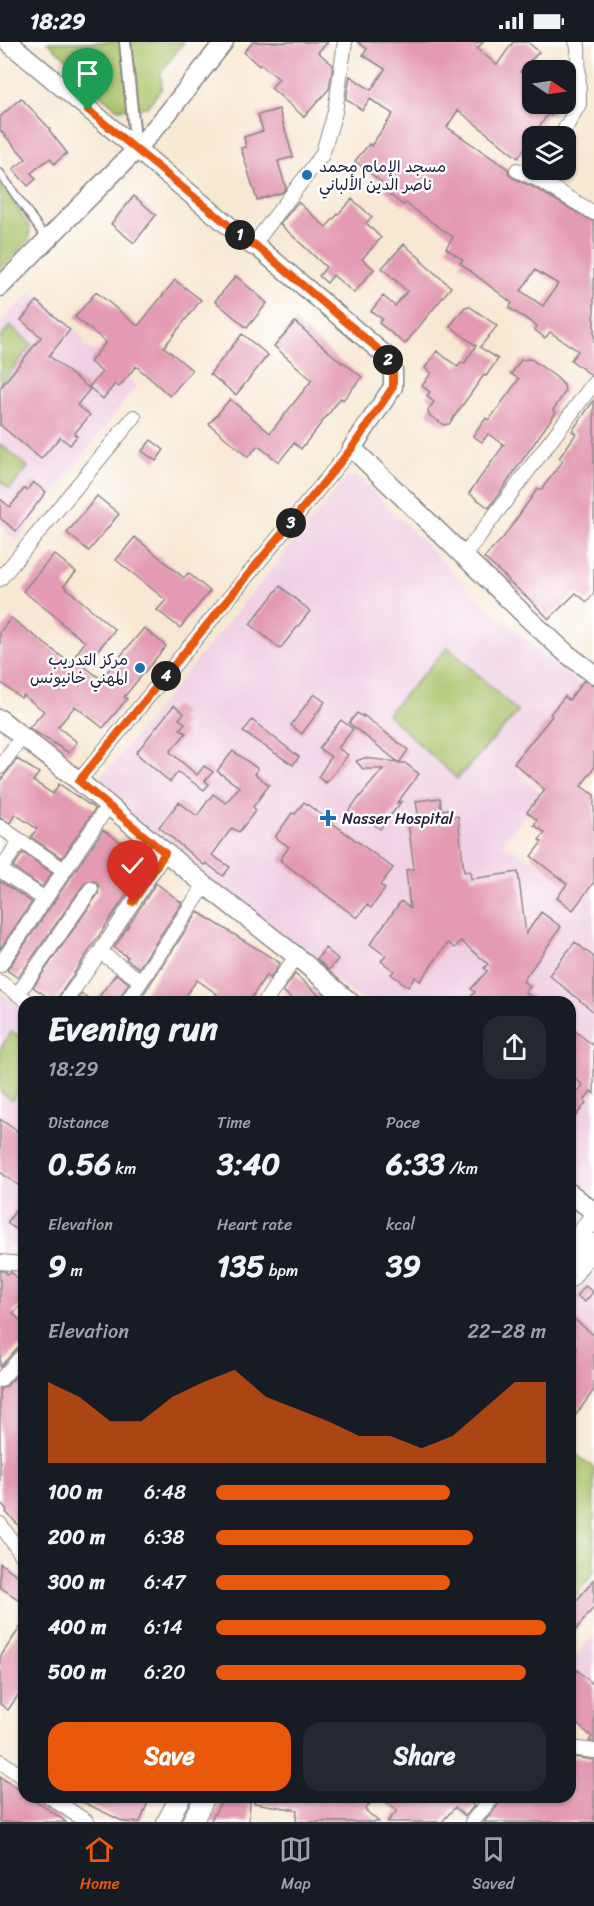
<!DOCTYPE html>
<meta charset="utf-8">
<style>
:root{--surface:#171b24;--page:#242831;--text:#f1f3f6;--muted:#9ea1a6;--line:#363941;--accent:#ea580c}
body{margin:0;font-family:Sriracha,"Playpen Sans Arabic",sans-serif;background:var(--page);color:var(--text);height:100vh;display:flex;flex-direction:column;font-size:22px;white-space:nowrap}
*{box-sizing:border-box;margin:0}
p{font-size:20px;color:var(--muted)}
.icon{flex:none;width:33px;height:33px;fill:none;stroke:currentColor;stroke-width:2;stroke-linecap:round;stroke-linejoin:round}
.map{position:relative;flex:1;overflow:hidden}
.side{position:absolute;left:18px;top:954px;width:558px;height:807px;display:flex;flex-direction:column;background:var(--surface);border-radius:18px;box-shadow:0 2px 4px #0004}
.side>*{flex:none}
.needle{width:39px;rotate:103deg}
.buttons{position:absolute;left:522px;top:18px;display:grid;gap:12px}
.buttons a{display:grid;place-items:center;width:54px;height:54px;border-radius:12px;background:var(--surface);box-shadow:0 2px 4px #0004;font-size:30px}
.pin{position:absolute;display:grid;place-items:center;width:51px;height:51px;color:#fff;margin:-62px -26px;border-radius:50% 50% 50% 0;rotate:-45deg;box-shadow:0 0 6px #0007}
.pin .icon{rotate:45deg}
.km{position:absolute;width:30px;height:30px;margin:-15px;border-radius:50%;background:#222;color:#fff;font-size:16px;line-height:30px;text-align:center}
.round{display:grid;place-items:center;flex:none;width:63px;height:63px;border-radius:18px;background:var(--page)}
.headline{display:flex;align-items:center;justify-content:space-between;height:102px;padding:0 30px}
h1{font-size:33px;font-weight:800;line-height:45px}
.figures{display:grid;grid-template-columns:repeat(3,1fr);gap:9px;height:102px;padding:6px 30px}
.figures div{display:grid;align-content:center}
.figures b{font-size:30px;font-weight:800}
.figures small{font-size:16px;font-weight:400}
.figures p{font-size:16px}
.chart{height:168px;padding:12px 30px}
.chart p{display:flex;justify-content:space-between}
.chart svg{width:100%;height:108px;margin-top:6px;fill:var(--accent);opacity:.7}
.cta{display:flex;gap:12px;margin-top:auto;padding:12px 30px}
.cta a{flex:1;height:69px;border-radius:18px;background:var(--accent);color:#fff;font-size:24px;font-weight:800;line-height:69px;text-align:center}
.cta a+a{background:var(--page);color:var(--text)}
ul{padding:0 30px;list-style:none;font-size:20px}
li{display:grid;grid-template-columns:96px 72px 1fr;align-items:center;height:45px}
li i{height:15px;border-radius:8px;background:var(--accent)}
.status{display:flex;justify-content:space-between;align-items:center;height:42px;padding:0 30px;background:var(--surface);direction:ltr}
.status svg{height:16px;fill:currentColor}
.tab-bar{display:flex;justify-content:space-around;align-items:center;height:84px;border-top:2px solid var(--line);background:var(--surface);font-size:16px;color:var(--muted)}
.tab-bar a{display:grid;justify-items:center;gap:3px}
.tab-bar .on{color:var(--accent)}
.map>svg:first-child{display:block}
.built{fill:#f0d0e4}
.green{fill:#aac369;stroke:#667252;stroke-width:1.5}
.building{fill:#e39ab2;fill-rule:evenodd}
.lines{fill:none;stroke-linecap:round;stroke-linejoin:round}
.service-casing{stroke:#8c8587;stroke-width:10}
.pedestrian-casing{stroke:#8c8587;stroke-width:14}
.minor-casing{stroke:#8c8587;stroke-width:16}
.tertiary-casing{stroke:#8c8587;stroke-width:21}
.secondary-casing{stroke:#8c8587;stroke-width:22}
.service{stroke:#fff;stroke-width:7}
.pedestrian{stroke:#fff;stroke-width:10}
.minor{stroke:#fff;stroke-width:14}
.tertiary{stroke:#fff;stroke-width:18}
.secondary{stroke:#fff;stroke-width:20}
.route-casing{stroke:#fff;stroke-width:12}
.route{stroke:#ea580c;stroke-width:8}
.poi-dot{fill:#1f6fb2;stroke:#fff;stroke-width:2}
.labels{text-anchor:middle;stroke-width:5;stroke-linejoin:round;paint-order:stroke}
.poi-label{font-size:16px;fill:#22223b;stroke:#fff;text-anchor:start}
</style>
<div class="status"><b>18:29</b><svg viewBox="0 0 49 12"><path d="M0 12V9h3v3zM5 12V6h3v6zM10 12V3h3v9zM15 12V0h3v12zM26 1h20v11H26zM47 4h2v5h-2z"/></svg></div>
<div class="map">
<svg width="594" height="1780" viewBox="0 0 594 1780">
<rect width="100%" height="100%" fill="#fff"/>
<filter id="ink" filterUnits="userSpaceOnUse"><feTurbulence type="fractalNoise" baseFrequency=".0167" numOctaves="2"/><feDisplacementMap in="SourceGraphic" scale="12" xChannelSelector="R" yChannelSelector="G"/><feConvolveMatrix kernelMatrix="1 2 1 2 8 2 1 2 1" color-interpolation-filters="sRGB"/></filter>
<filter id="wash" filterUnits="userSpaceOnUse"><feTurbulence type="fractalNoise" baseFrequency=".008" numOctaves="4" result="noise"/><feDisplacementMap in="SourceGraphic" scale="24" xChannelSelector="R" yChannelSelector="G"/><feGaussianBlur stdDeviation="1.35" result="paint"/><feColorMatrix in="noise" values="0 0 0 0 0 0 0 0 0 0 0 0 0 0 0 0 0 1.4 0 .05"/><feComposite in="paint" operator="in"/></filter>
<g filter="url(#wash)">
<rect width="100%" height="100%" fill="#f7e8d3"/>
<path class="built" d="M32 249 83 296V303L90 308 94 307 136 344 17 499 0 484V281Z
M358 434 484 562 583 646 517 728 541 751 503 802 563 835 594 795V1146L578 1166 570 1160V960H363L94 744 346 436Z
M0 951 24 966V1210L11 1202 0 1217Z
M594 1205V1324L570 1306V1235Z
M594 1593V1647L570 1639V1620Z"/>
<path class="green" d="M47 0H184L161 30 162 46 147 65 118 67 100 53 99 44Z
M0 140 30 186 29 198 0 228Z
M10 284 32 302 0 343V296Z
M0 402 28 425 10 447 0 439Z
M448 605 518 670 457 737 387 672Z
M12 989 24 997V1040L12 1058 0 1050V1007Z
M570 1408 594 1426V1530L570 1561Z"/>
<g id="blocks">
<path class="building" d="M253 0H328L318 10 333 23 329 47 304 75 271 46 279 37 260 22 259 24 244 10Z
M357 0H483L477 7 497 23 513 0H528L539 10 520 30 532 39V62H560L551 74 548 72 518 116 458 68 447 85 508 127 509 133 513 136 533 145 594 180V332L591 333 571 318 578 309 550 290 545 296 535 288 537 284 509 266 512 261 460 221 463 218 446 206 453 195 405 161 403 163 378 143 381 140 355 119 369 102 371 104 393 72 370 57 362 68 346 57 350 34 371 48 385 27 363 13 367 7ZM535 228 558 242 543 264 521 249Z
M21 56 50 87 49 88 67 111 54 122 50 116 31 131 36 137 28 144 13 127 26 117 0 88V75Z
M279 67 293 115 278 119 286 146 283 150 257 158 241 106 246 105 244 95 263 89 258 73Z
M134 154 156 173 134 201 111 182Z
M352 157 372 175 366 181 381 196 362 217 374 227 354 251 333 233 327 241 319 234 326 225 280 182 298 160 326 185Z
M404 202 422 218 421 219 451 245 405 302 379 281 382 277 371 269 383 254 395 264 407 249 382 226Z
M236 234 267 261 247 286 215 259Z
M175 238 201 258 164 305 192 328 170 354 136 324 119 345 115 342 103 357 89 345 102 330 90 320 106 300 75 275 96 250 138 284Z
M37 259 70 288 49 314 90 347 77 363 90 373 74 392 77 394 70 403 60 395 41 417 0 383V346L41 295 21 278Z
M469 264 497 284 480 305 498 317 486 334 484 333 449 382 444 383 429 373 428 368 434 360 427 354 430 350 422 344 431 331 425 326 437 309 458 325 461 320 464 322 476 304 450 284 465 265Z
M295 280 342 321 343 320 362 335 343 358 341 356 301 407 294 401 279 420 258 404 248 415 209 382 230 357 270 391 312 338 274 304Z
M242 292 268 313 236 353 210 332Z
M531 317 556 335 564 343 565 350 553 368 556 370 489 466 469 451 504 403 488 392 482 400 473 394 486 376 489 378 519 337 511 332 521 318Z
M594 358V551L587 560 576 551 549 577 528 556 508 539 509 538 484 516 503 496 538 446 541 448 563 419 559 416 576 392 572 389Z
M151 398 164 408 156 419 142 409Z
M33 440 46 450 16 489 0 476V457L10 465 24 447 27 448Z
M97 454 119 472 89 509 67 491Z
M135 495 184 536 188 531 210 549 180 586 157 568 166 558 116 518Z
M54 512 76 530 64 544 115 588 84 624 101 637 144 586 166 604 124 655 127 657 103 686 75 664 58 685 77 700 69 711 29 686 44 669 23 653 21 656 0 640V590L11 576 70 621 85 600 60 580 61 579 23 549Z
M280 544 310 569 280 607 250 582Z
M584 638 594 643V726L581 744 594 753V840L573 868 557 856 567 842 531 814 542 800 539 798 545 791 534 783 537 778 527 770 545 748 514 721 552 674 550 672 565 654 569 658Z
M314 652 325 660 302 692 291 683Z
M174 663 184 671 179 677 185 681 180 687 186 691 170 710 197 733 204 724 213 730 205 739 209 742 204 748 178 730 170 740 136 711Z
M357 671 363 675V673L408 708 399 721H405L419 732 397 761 401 760 380 787 364 774 360 778 348 769 383 727H363L356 719 364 716 398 720 349 681Z
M252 678 299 715 293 723 243 690Z
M341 678 353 687 338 706 348 713 326 741 318 735 331 715 319 706Z
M233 709 258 727 255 732 269 743 253 765 256 768 239 790 232 786 212 813 230 825 223 834 206 821 204 823 159 785 179 760 197 774 213 752 226 761 239 745 217 729Z
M17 717 39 731 33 739 53 752 59 742 95 767 62 816 31 795 37 787 15 772 10 781 0 776V739Z
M440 756 441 768 450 767 451 775 458 774 464 830 470 829 471 837 518 830 526 892 541 870 561 885 523 939 530 945 525 950 538 960H467L475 950 471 947 487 929 484 926 488 922 461 899 455 906 448 901 420 939 415 935 408 945 391 932 394 929 381 919 386 914 370 902 401 859 410 866 406 828 414 827 408 780 419 778 416 759Z
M304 760 393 826 380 843 385 847 371 866 367 863 357 876 280 818 289 805 275 795 292 771 295 772Z
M103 788 122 801 116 811 142 829 55 960 33 945 98 852 99 844 96 839H88L84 842 18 936 7 928Z
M23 811 52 831 42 845 13 825Z
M0 839 32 860 0 907Z
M156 841 182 861 139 926 126 917 128 915 114 906Z
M198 870 280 921 270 937 266 933 249 960H211L217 952 197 938 181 960H138Z
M575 900 594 915V970L549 933Z
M325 906 338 917 329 928 317 917Z
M116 932 129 941 118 960H95Z
M295 932 314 949 329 960H296L283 949Z
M82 952 93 960H76Z
M570 985 594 1004V1052L591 1049 584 1059 586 1061 570 1081V1060L583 1043 570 1032Z
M0 1077 24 1094V1147L0 1130Z
M24 1156V1178L17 1188 7 1181Z
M0 1229H5L7 1232 11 1230 19 1238 24 1233V1261L13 1271 24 1283V1303L17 1306 0 1325Z
M585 1244 593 1250 585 1260 577 1254Z
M570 1274 594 1293V1348L570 1381V1317L577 1307 570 1301Z
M24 1325V1489L6 1470 7 1468 0 1460V1347L7 1344Z
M0 1521 24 1538V1561L0 1545Z
M594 1537V1565L570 1595V1567Z
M24 1580V1645L8 1668 0 1662V1615Z
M577 1628 594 1643V1700L589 1699 592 1695 570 1676V1637Z
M573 1715 594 1718V1780H484L500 1761 502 1755H570V1719Z
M0 1735 20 1748 24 1752V1755H29L37 1761 38 1760 66 1780H0Z
M73 1755H150L140 1780H124Z
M231 1755H250L249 1780H210L222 1758 230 1760Z
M255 1755H318L330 1758 331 1755H375L365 1768 379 1780H296L297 1768 254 1761Z
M380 1755H464L474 1764 465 1774 455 1765 442 1780H387L397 1769Z"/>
</g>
</g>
<g filter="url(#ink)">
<use href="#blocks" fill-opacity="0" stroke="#8c8587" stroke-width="1.5"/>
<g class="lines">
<g class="service-casing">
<path id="service" d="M0 131 46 196"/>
</g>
<g class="pedestrian-casing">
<path id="pedestrian" d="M125 0 136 107"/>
</g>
<g class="minor-casing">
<path id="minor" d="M561 94 579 62 578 3 576 0
M517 128 537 137 594 171
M254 202 322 113 335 70 345 0
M463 515 594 341
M0 537 134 375
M0 725 22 695
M79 739 352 406
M0 785 64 828
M0 828 45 857
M0 828 20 799
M100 910 141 939
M0 923 108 764
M0 940 29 960
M18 952 91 847
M65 960 100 910 165 811
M127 960 205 843
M265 960 296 914
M0 1220 24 1222
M0 1338 24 1312
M0 1482 24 1516
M570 1706 594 1709
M0 1719 24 1736
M50 1755 87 1780
M472 1780 493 1755"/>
</g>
<g class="tertiary-casing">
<path id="tertiary" d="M8 0 253 204 254 202 385 313 393 328V345L352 406 531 579 567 612 594 632
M0 245 136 108 167 72 224 0
M0 677 79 739 205 843 296 914 350 960
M570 1151 594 1170"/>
</g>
<g class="secondary-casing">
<path id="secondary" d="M570 1207 594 1175
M570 1235 594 1202
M167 1780 180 1755
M192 1780 205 1755"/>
</g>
<use href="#service" class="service"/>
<use href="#pedestrian" class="pedestrian"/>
<use href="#minor" class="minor"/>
<use href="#tertiary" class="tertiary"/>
<use href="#secondary" class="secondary"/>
</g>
</g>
<g class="lines" filter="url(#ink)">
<g class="route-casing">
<path id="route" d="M88 68 254 204V202L385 313 393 328V345L352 406 79 739 165 811 133 860"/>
</g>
<use href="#route" class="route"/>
</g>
<g class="poi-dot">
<circle cx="307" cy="133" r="6"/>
<circle cx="140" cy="626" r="6"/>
<path d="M325 767h6v6h6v6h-6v6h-6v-6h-6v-6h6z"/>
</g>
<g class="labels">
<g class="poi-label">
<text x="319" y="130">مسجد الإمام محمد<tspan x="319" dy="18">ناصر الدين الألباني</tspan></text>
<text x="128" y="623" text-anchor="end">مركز التدريب<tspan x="128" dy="18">المهني خانيونس</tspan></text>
<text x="342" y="782">Nasser Hospital</text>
</g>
</g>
</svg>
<div class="buttons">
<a><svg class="needle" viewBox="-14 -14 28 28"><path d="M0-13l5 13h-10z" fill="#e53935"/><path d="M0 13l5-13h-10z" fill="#9ea1a6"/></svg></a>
<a><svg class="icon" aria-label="layers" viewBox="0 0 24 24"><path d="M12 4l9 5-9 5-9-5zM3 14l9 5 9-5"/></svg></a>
</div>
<div class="pin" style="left:88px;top:68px;background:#1e9e55"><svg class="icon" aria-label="arrive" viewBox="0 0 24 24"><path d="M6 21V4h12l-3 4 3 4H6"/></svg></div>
<div class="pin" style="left:133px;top:860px;background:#d93025"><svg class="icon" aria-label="check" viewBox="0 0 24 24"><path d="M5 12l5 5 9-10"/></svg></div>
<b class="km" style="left:240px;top:193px">1</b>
<b class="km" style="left:388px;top:318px">2</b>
<b class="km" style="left:291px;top:481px">3</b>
<b class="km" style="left:166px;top:634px">4</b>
<section class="side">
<div class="headline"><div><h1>Evening run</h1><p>18:29</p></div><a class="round"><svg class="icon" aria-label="share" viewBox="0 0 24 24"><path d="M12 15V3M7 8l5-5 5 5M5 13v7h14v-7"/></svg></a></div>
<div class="figures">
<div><p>Distance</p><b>0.56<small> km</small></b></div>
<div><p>Time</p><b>3:40</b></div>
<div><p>Pace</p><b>6:33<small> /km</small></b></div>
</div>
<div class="figures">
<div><p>Elevation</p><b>9<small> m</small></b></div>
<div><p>Heart rate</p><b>135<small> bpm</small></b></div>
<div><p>kcal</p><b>39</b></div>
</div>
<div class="chart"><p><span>Elevation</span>22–28 m</p>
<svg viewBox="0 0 160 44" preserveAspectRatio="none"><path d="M0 44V11L10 17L20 27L30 27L40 17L50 11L60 6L70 17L80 22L90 27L100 33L110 33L120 38L130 33L140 22L150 11L160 11V44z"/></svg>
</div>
<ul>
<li><b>100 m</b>6:48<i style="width:71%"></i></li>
<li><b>200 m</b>6:38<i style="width:78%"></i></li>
<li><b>300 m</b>6:47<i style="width:71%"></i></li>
<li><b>400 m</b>6:14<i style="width:100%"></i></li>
<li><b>500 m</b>6:20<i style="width:94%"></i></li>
</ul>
<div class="cta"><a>Save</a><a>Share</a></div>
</section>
</div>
<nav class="tab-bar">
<a class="on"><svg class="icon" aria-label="home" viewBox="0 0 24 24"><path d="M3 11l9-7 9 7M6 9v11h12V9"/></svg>Home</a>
<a><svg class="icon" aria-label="map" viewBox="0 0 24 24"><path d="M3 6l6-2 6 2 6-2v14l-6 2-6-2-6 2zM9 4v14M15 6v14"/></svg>Map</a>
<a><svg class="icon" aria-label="saved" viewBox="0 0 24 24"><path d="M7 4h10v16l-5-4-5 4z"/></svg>Saved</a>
</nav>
